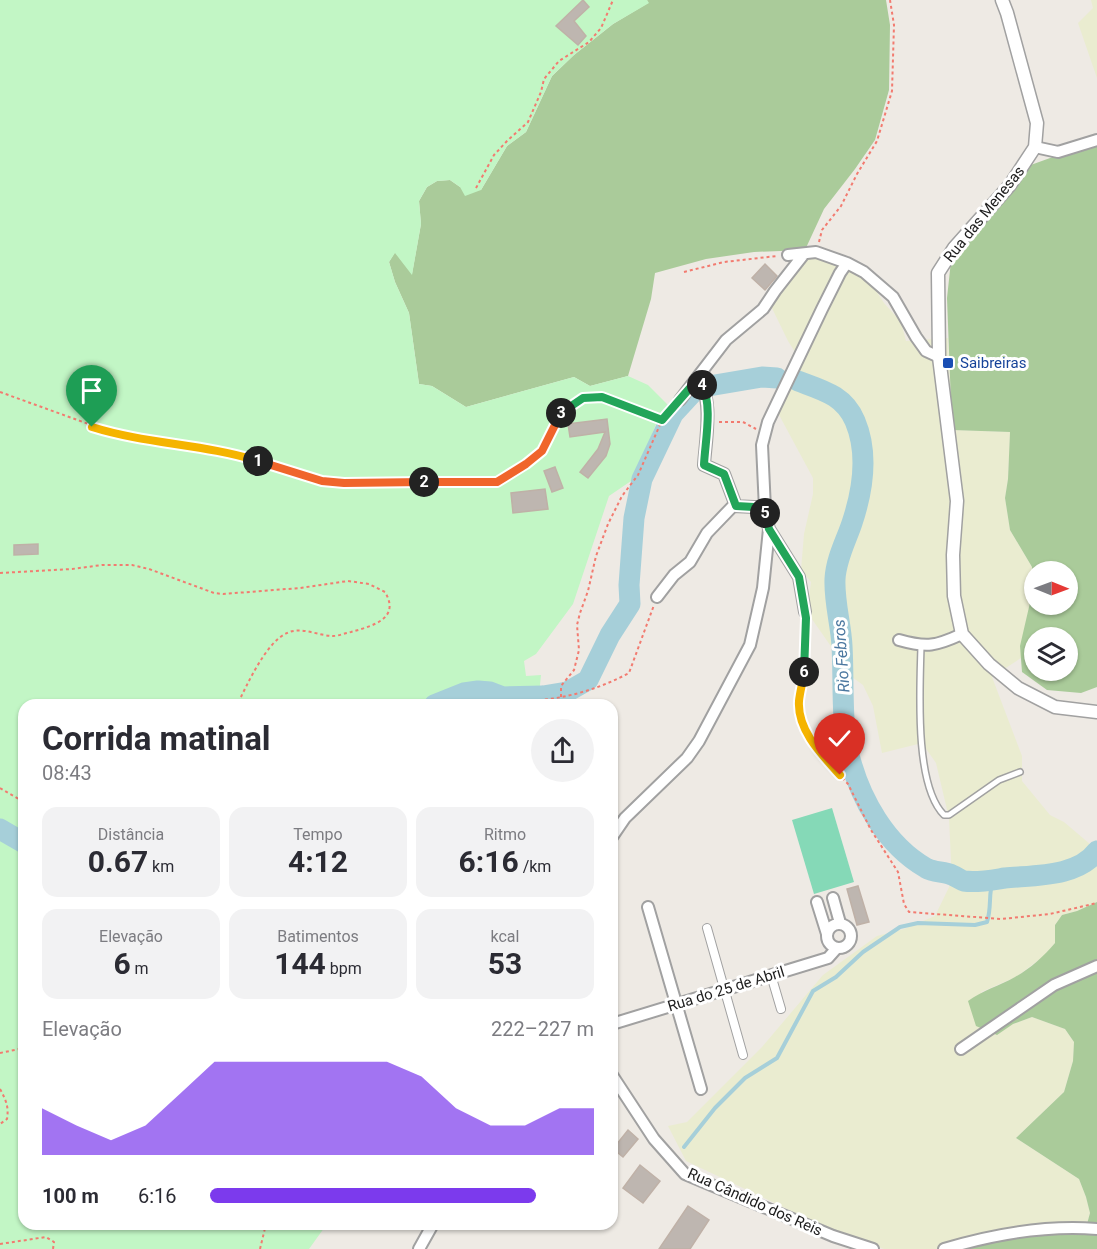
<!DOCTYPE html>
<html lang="pt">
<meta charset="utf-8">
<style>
:root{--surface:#fff;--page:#f2f2f3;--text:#2b2b33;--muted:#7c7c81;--accent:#7c3aed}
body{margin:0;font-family:Roboto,sans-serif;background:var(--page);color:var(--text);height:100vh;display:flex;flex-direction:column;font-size:22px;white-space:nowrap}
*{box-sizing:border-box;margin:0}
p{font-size:20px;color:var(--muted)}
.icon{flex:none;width:33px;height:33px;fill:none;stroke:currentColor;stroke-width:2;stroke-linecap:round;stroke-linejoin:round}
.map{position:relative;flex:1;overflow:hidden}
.drawer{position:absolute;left:18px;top:699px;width:600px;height:531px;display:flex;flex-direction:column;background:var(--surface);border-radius:18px;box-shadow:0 2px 4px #0004}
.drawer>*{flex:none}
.needle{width:39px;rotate:91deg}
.tools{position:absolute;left:1024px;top:561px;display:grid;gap:12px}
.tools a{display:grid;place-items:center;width:54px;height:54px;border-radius:50%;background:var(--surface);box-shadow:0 2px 4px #0004;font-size:30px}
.pin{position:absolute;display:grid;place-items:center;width:51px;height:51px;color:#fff;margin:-62px -26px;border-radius:50% 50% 50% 0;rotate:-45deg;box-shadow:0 0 6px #0007}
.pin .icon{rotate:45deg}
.km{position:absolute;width:30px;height:30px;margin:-15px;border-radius:50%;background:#222;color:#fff;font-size:16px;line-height:30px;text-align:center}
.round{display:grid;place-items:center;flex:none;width:63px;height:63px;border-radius:32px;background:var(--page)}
.head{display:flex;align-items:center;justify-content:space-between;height:102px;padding:0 24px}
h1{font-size:33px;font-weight:700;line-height:45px}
.stats{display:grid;grid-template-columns:repeat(3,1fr);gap:9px;height:102px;padding:6px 24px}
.stats div{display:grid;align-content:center;border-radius:15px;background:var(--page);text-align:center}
.stats b{font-size:30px;font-weight:700}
.stats small{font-size:16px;font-weight:400}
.stats p{font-size:16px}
.chart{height:168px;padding:12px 24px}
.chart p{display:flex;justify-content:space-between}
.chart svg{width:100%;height:108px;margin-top:6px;fill:var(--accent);opacity:.7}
ul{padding:0 24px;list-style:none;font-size:20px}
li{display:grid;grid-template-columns:96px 72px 1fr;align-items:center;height:45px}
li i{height:15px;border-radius:8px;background:var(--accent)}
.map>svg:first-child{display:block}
.farmland{fill:#eaecd0}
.forest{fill:#aacb9a;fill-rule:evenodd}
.park{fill:#c2f6c5}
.pitch{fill:#85d9b7}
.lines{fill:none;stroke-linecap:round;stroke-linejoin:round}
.stream{stroke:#a6cfd9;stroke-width:4}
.river{stroke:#a6cfd9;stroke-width:21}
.building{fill:#beb6b0;stroke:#bfb1a7;stroke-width:1.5}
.service-casing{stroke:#a1a1a1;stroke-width:8}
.pedestrian-casing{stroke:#a1a1a1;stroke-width:10}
.minor-casing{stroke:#a1a1a1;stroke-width:14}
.tertiary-casing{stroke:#a1a1a1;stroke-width:15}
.path{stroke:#f27b70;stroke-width:2;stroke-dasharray:3 3;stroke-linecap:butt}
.service{stroke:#fff;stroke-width:5}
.pedestrian{stroke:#fff;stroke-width:8}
.minor{stroke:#fff;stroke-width:10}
.tertiary{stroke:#fff;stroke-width:12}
.split-1-casing{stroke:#fff;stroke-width:12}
.split-2-casing{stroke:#fff;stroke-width:12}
.split-3-casing{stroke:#fff;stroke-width:12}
.split-4-casing{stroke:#fff;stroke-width:12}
.split-5-casing{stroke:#fff;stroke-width:12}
.split-6-casing{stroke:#fff;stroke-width:12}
.split-7-casing{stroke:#fff;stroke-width:12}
.split-1{stroke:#f5b400;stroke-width:8}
.split-2{stroke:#f0652b;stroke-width:8}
.split-3{stroke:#f0652b;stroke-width:8}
.split-4{stroke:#22a559;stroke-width:8}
.split-5{stroke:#22a559;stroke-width:8}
.split-6{stroke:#22a559;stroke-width:8}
.split-7{stroke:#f5b400;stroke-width:8}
.transit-dot{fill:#1a4fb4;stroke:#fff;stroke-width:2}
.labels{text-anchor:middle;stroke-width:6;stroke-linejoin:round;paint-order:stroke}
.street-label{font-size:15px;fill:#1d1d1d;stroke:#fff}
.transit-label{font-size:15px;fill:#164399;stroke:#fff;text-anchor:start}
.water-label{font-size:16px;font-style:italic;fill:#4c78a0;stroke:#fff}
</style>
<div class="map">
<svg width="1097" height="1249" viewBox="0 0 1097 1249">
<rect width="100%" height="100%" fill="#eeeae4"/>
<path class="farmland" d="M1091 0H1097V78L1078 23 1093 8Z
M796 251 816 257 860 275 873 286 884 303 901 322 906 341 948 338 952 430 1010 432 1008 479 1005 498 1010 530 1032 567V594L1021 646V658L992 677 1022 756V781L1050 815 1064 822 1097 850V902L1077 911 1062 915 1055 925V943L1044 956 1016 977 981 992 1013 1024 1032 1017 1065 1029 1074 1042 1073 1061 1064 1092 1016 1138 1079 1179 1086 1197 1090 1213 1087 1224 941 1249H884L844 1236 686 1161 668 1126 687 1122 762 1047 823 975 877 936 904 929 935 916 952 881 949 818 936 763 922 743 882 753 873 706 863 685 845 672 830 645 807 612 811 582 801 570 804 534 813 494V478L778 413 802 363 788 341 769 302 786 274Z"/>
<path class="forest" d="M647 0H886L890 25 889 90 875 140 855 169 824 209 805 250 754 252 706 259 655 273 651 299 628 376 590 386 574 377 466 407 432 386 419 384 409 313 395 282 389 262 395 252 412 274 421 224 419 201 427 187 437 181 450 180 460 187 481 190 507 146 526 132 552 76 574 55 613 24 648 3Z
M1097 141V687L1081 693 1047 690 1022 672 1020 646 1032 594V567L1010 530 1005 498 1008 479 1010 432 952 430 947 298 951 261 1028 166ZM1035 572H1068V604H1035ZM1035 638H1068V670H1035Z
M1097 902V1249H941L1087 1224 1090 1213 1086 1197 1079 1179 1016 1138 1064 1092 1073 1061 1074 1042 1065 1029 1032 1017 1013 1024 997 1035 976 1026 968 1001C983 990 999 986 1015 977 1030 969 1044 956 1055 943V925L1062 915 1077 911Z"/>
<path class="park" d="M0 0H647L649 3 613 24 574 55 552 76 526 132 507 146 481 190 465 196 460 187 450 180 437 181 427 187 419 201 421 224 412 275 395 253 389 262 395 282 409 313 419 384 432 386 466 407 574 377 590 386 628 376 648 385 669 406 656 424 638 470 631 481 609 496 573 604 536 654 524 661 526 676 541 675 538 705H24V1224H327L309 1249H0Z"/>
<path class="pitch" d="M832 808 854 882 814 894 792 820Z"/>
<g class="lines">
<path class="stream" d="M684 1147 715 1108 745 1078 777 1058 813 991 836 977 863 952 900 927 918 923 975 925 987 922C992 907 988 894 993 880"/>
<path class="river" d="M798 381C822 390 844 395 855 421 869 454 863 490 852 523 846 541 836 559 835 579 834 602 841 624 842 646 844 680 841 723 849 755 860 799 886 845 926 868 934 873 944 871 952 875 957 877 960 880 964 881 977 883 992 880 1005 878 1035 875 1078 877 1097 851
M434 705 464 693 478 691 490 692 503 697 543 696 567 692 588 680 610 635 630 604 629 585 634 518 642 479 673 414 697 388 762 377 777 378
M0 829 24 843"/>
</g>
<path class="building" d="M583 0 589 7 574 21 586 36 578 45 556 26Z
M765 264 777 276 765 290 752 278Z
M607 419 610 444 606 456 588 478 580 472 598 449 605 432 570 437 568 424Z
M555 467 563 488 552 492 544 471Z
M545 489 548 509 513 513 511 493Z
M38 544V554L14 555V545Z
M858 886 869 922 857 925 847 889Z
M628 1130 638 1139 623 1157 613 1149Z
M640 1165 660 1181 643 1203 623 1188Z
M688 1206 709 1220 690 1249H659Z"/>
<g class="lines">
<g class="service-casing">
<path id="service" d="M921 646C920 688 914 785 944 815H949L999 780 1020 772"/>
</g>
<g class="pedestrian-casing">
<path id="pedestrian" d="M707 928 743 1055
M771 975 781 1009"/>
</g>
<g class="minor-casing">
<path id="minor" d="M1035 147 1058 152 1097 140
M788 255 816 252 847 263
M696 381C715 391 705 445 704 465L724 474 736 506
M680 400 726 340 763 309 775 291 804 254
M657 597 674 575 690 562 707 533 733 506 754 507 765 509
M805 612 799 577 769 529 765 509 762 445 768 422 822 309 840 273 847 263 864 272 893 297 916 337 926 351 939 357
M899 640C927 648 936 646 962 634
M612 837 625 818 687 758 699 741 750 645 763 588 769 529
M833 898 840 923
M817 902 827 934
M648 907 701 1089
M827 936a12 12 0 1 1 24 0a12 12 0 1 1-24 0Z
M612 1024 828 958 836 949
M961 1049 1054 985 1097 966
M612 1075 654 1139 685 1174 833 1236 873 1249
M419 1249 433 1224
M944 1249C994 1234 1045 1225 1097 1229"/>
</g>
<g class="tertiary-casing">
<path id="tertiary" d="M1002 0 1007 13 1037 123 1035 147 1010 185 954 248 938 273 939 357 957 501 953 555 954 596 962 634 989 664 1018 688 1055 707 1097 712"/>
</g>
<path class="path" d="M476 188 494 155 507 141 528 122 541 92 544 79 559 61 589 42 601 28 613 0
M819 242 822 230 841 206 857 174 877 141 892 91 894 25 890 0
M684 272 724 262 777 256
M0 392 119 435 217 450 322 481 344 483 442 481 506 482
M719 422H743L756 429
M497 482 526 464 542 451 562 412 583 398 602 397 662 420
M0 573 72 569 102 565H132L149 569 214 593 223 594 300 588 348 581 369 584 385 592C401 619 372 626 351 632 345 633 339 636 333 636 319 636 301 626 287 633 266 642 247 685 237 705
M805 624 803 687 799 702 804 724 813 745 848 784 871 830 898 872 904 904 909 912 1001 919 1050 914 1097 903
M561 697V686L574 670 579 650 577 625 580 613 588 591 596 556 608 524 622 496 638 475 662 420 672 407
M480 705C491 696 511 702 525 701 562 700 597 690 629 673L654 605
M0 788 24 802
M0 1053 24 1048
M0 1089C6 1100 9 1107 7 1119L0 1124
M0 1244 46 1237 54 1242 53 1249
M260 1249 266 1224"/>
<use href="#service" class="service"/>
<use href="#pedestrian" class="pedestrian"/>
<use href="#minor" class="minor"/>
<use href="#tertiary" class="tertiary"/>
</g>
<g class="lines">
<g class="split-1-casing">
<path id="split-1" d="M92 427C146 444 204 444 258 461"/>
</g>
<g class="split-2-casing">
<path id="split-2" d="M258 461 322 481 344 483 424 482"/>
</g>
<g class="split-3-casing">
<path id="split-3" d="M424 482H497L526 464 542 451 561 413"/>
</g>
<g class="split-4-casing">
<path id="split-4" d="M561 413 583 398 602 397 662 420 696 381 702 385"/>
</g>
<g class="split-5-casing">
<path id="split-5" d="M702 385C713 405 705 442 704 465L724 474 736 506 754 507 765 509V513"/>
</g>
<g class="split-6-casing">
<path id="split-6" d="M765 513 769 529 799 577 806 618 804 672"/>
</g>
<g class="split-7-casing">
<path id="split-7" d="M804 672C803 682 800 691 799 701 797 730 822 755 840 775"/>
</g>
<use href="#split-1" class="split-1"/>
<use href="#split-2" class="split-2"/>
<use href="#split-3" class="split-3"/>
<use href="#split-4" class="split-4"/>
<use href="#split-5" class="split-5"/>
<use href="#split-6" class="split-6"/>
<use href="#split-7" class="split-7"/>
</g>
<rect class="transit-dot" x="942" y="357" width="12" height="12" rx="3"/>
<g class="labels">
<g class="street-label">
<text transform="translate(984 214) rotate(-51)" y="5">Rua das Menesas</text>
<text transform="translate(726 989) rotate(-17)" y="5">Rua do 25 de Abril</text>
<text transform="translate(755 1202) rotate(24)" y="5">Rua Cândido dos Reis</text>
</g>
<g class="transit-label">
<text x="960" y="368">Saibreiras</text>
</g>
<g class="water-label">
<text transform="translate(841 656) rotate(-94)" y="6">Rio Febros</text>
</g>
</g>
</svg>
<div class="tools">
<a><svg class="needle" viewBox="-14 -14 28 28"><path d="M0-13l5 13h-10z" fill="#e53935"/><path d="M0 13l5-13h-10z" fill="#7c7c81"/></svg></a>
<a><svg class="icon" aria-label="layers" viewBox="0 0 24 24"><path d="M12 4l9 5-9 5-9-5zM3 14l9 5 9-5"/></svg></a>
</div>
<div class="pin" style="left:92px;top:427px;background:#1e9e55"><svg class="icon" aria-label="arrive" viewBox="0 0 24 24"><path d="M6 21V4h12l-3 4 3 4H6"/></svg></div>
<div class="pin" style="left:840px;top:775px;background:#d93025"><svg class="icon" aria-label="check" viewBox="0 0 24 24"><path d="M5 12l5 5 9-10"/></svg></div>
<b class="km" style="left:258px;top:461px">1</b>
<b class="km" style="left:424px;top:482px">2</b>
<b class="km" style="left:561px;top:413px">3</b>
<b class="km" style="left:702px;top:385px">4</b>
<b class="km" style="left:765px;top:513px">5</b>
<b class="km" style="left:804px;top:672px">6</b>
<section class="drawer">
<div class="head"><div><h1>Corrida matinal</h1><p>08:43</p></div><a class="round"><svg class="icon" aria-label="share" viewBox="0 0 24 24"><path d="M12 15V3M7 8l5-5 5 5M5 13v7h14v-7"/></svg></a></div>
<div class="stats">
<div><p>Distância</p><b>0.67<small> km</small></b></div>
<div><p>Tempo</p><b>4:12</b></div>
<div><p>Ritmo</p><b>6:16<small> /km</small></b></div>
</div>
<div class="stats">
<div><p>Elevação</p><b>6<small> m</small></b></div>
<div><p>Batimentos</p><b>144<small> bpm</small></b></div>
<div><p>kcal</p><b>53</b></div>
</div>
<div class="chart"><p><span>Elevação</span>222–227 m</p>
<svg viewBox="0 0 160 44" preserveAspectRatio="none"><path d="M0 44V25L10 32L20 38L30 32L40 19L50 6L60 6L70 6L80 6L90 6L100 6L110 12L120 25L130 32L140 32L150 25L160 25V44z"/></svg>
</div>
<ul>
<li><b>100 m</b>6:16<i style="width:85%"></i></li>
</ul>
</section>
</div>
